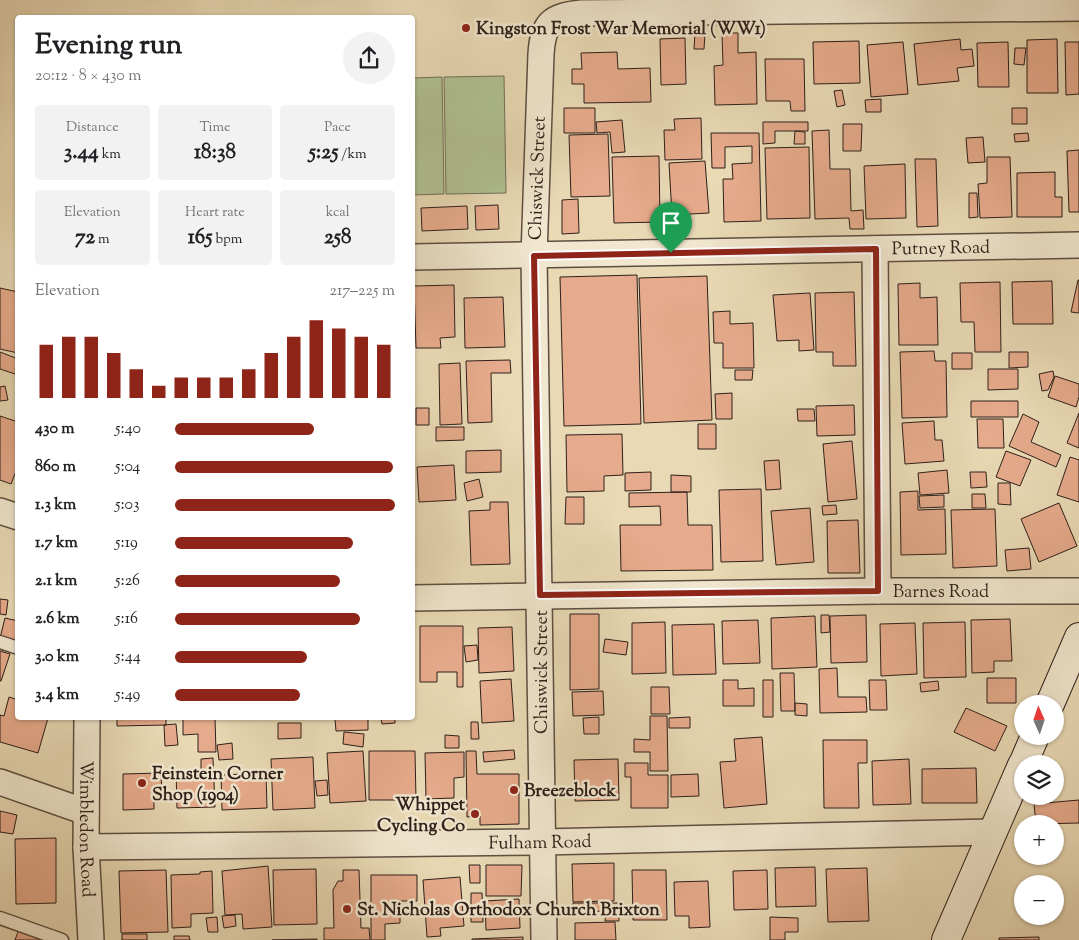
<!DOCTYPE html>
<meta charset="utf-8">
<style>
:root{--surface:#fff;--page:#f2f2f2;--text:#202124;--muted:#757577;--accent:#8f2418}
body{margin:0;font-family:"Sorts Mill Goudy",serif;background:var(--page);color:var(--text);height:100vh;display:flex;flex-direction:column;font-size:19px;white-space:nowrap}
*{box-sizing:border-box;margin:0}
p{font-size:16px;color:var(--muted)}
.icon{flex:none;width:28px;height:28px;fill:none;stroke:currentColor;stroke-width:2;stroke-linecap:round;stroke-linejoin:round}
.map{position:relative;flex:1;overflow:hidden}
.panel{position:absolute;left:15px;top:15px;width:400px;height:705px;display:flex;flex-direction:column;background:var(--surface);border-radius:5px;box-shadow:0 1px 4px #0004}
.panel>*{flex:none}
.needle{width:32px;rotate:357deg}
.fabs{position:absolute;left:1014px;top:695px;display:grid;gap:10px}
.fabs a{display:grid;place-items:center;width:50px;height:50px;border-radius:50%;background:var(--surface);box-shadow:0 1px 4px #0004;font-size:25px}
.pin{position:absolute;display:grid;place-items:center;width:42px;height:42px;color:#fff;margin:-51px -21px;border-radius:50% 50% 50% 0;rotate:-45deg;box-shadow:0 0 5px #0007}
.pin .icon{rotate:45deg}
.round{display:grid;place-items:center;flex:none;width:52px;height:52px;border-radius:26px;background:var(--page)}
.overview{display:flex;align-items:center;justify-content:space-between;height:85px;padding:0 20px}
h1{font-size:28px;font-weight:800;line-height:38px}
.figures{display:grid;grid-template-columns:repeat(3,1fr);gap:8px;height:85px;padding:5px 20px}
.figures div{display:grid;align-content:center;border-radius:5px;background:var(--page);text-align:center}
.figures b{font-size:21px;font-weight:800}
.figures small{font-size:14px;font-weight:400}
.figures p{font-size:14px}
.chart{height:140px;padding:10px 20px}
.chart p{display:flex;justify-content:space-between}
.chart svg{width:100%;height:90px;margin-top:5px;stroke:var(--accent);stroke-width:6}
ul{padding:0 20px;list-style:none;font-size:16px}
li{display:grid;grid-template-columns:80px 60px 1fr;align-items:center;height:38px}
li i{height:12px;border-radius:6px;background:var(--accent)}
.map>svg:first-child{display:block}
.green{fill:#b0c192;stroke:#6f7056}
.building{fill:#e6ab8c;stroke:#2e1f1a}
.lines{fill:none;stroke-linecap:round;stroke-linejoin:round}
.service-casing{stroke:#5d4e41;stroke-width:15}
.minor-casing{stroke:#5d4e41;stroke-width:28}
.secondary-casing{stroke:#2e1f1a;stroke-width:30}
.service{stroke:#f1e7cf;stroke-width:12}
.minor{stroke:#f1e7cf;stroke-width:25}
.secondary{stroke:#f1e7cf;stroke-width:28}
.route-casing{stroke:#fff;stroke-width:10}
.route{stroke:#8f2418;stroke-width:6}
.poi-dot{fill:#8f2418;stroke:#f1e7cf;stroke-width:2}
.labels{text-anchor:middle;stroke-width:5;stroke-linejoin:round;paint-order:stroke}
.poi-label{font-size:18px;font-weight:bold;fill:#2e1f1a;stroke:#f1e7cf;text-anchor:start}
.street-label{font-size:18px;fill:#2e1f1a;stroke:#f1e7cf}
</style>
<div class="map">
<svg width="1079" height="940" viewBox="0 0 1079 940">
<rect width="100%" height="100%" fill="#e9dab5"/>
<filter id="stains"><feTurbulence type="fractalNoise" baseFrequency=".004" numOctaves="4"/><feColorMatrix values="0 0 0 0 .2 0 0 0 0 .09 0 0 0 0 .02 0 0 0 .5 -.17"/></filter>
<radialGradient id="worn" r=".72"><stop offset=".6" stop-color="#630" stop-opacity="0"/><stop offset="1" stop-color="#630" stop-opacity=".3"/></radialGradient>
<path class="green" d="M504 76 506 193 446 194 444 77Z
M442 77 444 194 413 195V78Z"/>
<path class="building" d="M695 33H705L704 49H694Z
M722 33H738V53L756 52 757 104 715 105 714 66 723 65Z
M685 38 686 84 661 85 660 39Z
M960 39 961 50 972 49 974 66 957 68 959 81 918 85 914 44Z
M1057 39 1058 93H1027V40Z
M859 41 860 83 814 84 813 42Z
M903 42 908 94 871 97 867 45Z
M1008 42 1009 87H978L977 43Z
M1065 42H1079V94L1066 95Z
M1015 48H1026L1024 65 1014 64Z
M617 52 618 69 650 68 651 102 584 103V84H572V69H582L581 53Z
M765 59H804L805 111H791L790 101H766Z
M842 90 845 105 837 107 834 91Z
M881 99V112H866L865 100Z
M564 108H595V133H564Z
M1012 108H1027V124H1012Z
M701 118 702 159 665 160 664 130H675L674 119Z
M622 120 625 152 612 153 610 132 597 133 596 122Z
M763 122H808V131H775V143L763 144Z
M843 124H862L861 151H843Z
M829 130 830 169H850L851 211 863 210 864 229H850L849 218 815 219 812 131Z
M795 131 805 132V144H794Z
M711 133H759L761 221 724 222 723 179H733L732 164 752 163V146L725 147V168H712Z
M1028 133 1029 141 1015 142 1014 134Z
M608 134 610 196 571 197 569 135Z
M983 137 985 162 968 163 966 138Z
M809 147 810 218 767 219 765 148Z
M1079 150V212H1069L1067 151Z
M659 156 660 222 614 223 612 157Z
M987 157H1010L1012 217 980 218 978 184 987 183Z
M915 159H936L938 226 917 227Z
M705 161 709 213 672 215 669 163Z
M905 164 906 218 866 219 864 166Z
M1055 172V197H1062V217H1017V173Z
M969 193H977L978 217 969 218Z
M578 199 579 233 562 234V200Z
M498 205 499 229 476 230 475 206Z
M467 206 468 229 422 231 421 208Z
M637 275 641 424 564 426 560 277Z
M707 276 712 420 644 423 639 278Z
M1078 280H1079V313L1071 312Z
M1052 281 1053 324H1013L1012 282Z
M1000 282 1001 352H975L974 322H961L960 283Z
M920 283V298L937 297 938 345H899L898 284Z
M454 285 455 337 440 338 441 348H416L414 286Z
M0 288 18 292V353L0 349Z
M854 292 856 366H833V352H816L815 293Z
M810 293 814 350 799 351V340L777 341 773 295Z
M503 297 505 347 465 348 464 298Z
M730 311V324L753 323 754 368H723V343H714L713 312Z
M934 351 935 361H946L947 417 902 418 900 352Z
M0 352 18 359V375L0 369Z
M1009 352H1028V367L1009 368Z
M952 353H972V369H952Z
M510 360 511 373H491L492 422 468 423 466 361Z
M460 363 462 424 440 425 439 364Z
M988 369H1018V389L988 390Z
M735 370H753L752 380H735Z
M1053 371 1054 377 1048 390 1042 391 1039 374Z
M1055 376 1079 384V397L1076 407 1048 397Z
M5 386 8 400 0 401V387Z
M732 393V419H716L715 394Z
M971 401H1018V417H971Z
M854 405 855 435 817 436 816 406Z
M416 408H429V425H416Z
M797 409H814L815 421H798Z
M1079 413V448L1067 443Z
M1023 414 1039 422 1031 442 1061 455 1056 467 1009 446Z
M0 416 18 422V466L11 484 0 480Z
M977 419H1003L1004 448H978Z
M934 421 935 440H942L944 461 905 464 902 423Z
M698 424H716V449H698Z
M436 427H464V440L436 441Z
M622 434 623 475 604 476V491L567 492 566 435Z
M852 441 857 499 828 502 823 444Z
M501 450V472L466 473V451Z
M1006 451 1031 460 1020 486 996 477Z
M1070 457 1079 460V502L1057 495Z
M779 460 781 489 766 490 764 461Z
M454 465 456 500 419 502 417 467Z
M947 470 949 493 920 495 918 473Z
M651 472V490L625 491V473Z
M970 472H986L987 487 971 488Z
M671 475 691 476V492H671Z
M479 479 483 497 467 501 464 483Z
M998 483H1010L1011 505 998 504Z
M761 489 763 561 721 562 719 490Z
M918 491V510L945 509 946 554 901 555 900 492Z
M687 492 688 525H712L713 570 621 571 620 525H661L660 506 629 507V493Z
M972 494H985L986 508H972Z
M944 495V507L920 508 919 496Z
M566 497H584V524H565Z
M490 502H508L510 564 471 565 469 511 490 510Z
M1059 503 1077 546 1039 562 1021 519Z
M836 505 837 514 823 515 822 506Z
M810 508 814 562 776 565 771 511Z
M995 509 997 566 953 568 951 510Z
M858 520 860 573H828L827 521Z
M1029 548 1031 569 1007 571 1005 550Z
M0 599 8 600 6 615 0 614Z
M570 614H599V689L570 690Z
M821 615H829L830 632 821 633Z
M866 615 867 662 831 663 830 616Z
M815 616 817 667 772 669 771 618Z
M5 618 18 621V643L0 638Z
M1010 619 1012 661H994V672L972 673 971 620Z
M758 620 760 663 723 664 722 621Z
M665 622 666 673 632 674V623Z
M965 622 966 677 924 678 923 623Z
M915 623 917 674 881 676 880 624Z
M714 624 716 674 673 675 672 625Z
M420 626H463V687H457V672H437V682H420Z
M512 627 514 671 479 673 478 628Z
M412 637 414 679H412Z
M605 639 628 642 626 655 603 652Z
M477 645 478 660 466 662 464 646Z
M0 651 10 654 1 681H0Z
M837 668 838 697H866L867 712 820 713 819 669Z
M780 673H794L795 711H781Z
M987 678H1016V703H987Z
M511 679 514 721 482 723 480 681Z
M723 680H738V689L754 688V706H723Z
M763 680H773V717H763Z
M869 680H886L887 710H870Z
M938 681 939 690 921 692 920 683Z
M651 687H669L670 714H651Z
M603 691 604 715 573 716 572 692Z
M9 697 18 700V718H48L38 753 0 742V715L4 716Z
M795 703 807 704V716L795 715Z
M966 708 1007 726 995 751 954 732Z
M650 716H667L668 771H650V752H634V739L650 740Z
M599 717V734H584L583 718Z
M690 717V728H669V718Z
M117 718H166V725L117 726Z
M183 718H215L216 752H198V734L183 735Z
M368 718V730L336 731 335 719Z
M381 718H395V723L382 724Z
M471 722H478L479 739H471Z
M278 723H301V738L278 739Z
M176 724 178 745 165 746 164 725Z
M344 732 364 734 363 747 343 744Z
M445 735 459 736V748H445Z
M762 737 767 804 724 808 720 762 736 761 734 739Z
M823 740H867V763H858L859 808H824Z
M232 743 233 759 219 760 217 745Z
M514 750 515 759 484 762 483 752Z
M363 751 366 801 330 803 327 753Z
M369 751H415L416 800H369Z
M466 751H476L477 774H519V824L480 825V816L467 817Z
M464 752V777L454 778V798L426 799 425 753Z
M313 757 315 808 273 810 271 759Z
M213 758 215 807 177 808 176 771 201 770V759Z
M618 759 619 800 575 801 574 760Z
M909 759 911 804 873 805 872 761Z
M625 763H648V775H668V808H631V777H625Z
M976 768 977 803H922V769Z
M161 773 162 793H154V809L123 810V774Z
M266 773 267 808 222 810 221 775Z
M698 774 699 796 671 797V775Z
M327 780 328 795 317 796 315 781Z
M1079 800V823L1036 824 1034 804Z
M0 811 17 815 13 834 0 832Z
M56 838V903L16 904 15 839Z
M614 863V901L573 902 572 864Z
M469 865H480V883H470Z
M486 865H522L521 896H486Z
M268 866 272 927 243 929 242 914 225 915 222 871Z
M815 867 816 906 776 907 775 868Z
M867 868 869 921 828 922 826 869Z
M316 869 317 924 274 925 273 870Z
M166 870 168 932 121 933 119 871Z
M343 870H359L361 928H369L370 940H324V928H334L333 890 338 881H343Z
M632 870H666L667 920H633Z
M767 870 768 909 734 910 733 871Z
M212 871 213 913 191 914V927L172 928 171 875 200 874V872Z
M371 875H417V901H400V923L385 924V940H371Z
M460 877 464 926 440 928 441 936 427 937 423 880Z
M708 881 710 927 689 928V916H675L674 882Z
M471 893H482L483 922H471Z
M519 899 520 928 486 930 485 901Z
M573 903H619V921H605L606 911 573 912Z
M235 915 236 926 224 928 222 916Z
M217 917 218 932H208L206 918Z
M770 917 798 918V932H785V940H770Z
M615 922 616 940H575V923Z
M19 929 57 940H15Z
M122 934H147V940H122Z
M174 936H189L190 940H174Z
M523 937V940H472V939Z
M1039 937V940H999V938Z
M317 939V940H272Z"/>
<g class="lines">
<g class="service-casing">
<path id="service" d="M0 642 18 648
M0 918 62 940"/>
</g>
<g class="minor-casing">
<g id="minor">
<path d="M875 249 878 591"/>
<path id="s1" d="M412 257 1079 245"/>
<path d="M0 511 18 517"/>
<path id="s2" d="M412 598 878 591H1079"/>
<path id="s3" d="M87 718 86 847 91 940"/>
<path d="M0 782 86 812"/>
<path id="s4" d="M86 847 542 842 992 832"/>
<path id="s5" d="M544 940 534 256 541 54C543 22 552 16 582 13L1079 8"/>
</g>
</g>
<g class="secondary-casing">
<path id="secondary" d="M1050 704 1079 637
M1023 764 1035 736
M946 940 1022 765"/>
</g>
<use href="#service" class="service"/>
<use href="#minor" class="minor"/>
<use href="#secondary" class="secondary"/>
</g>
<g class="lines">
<g class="route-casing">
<path id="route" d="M876 249 878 591 540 595 534 256Z"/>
</g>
<use href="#route" class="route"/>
</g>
<g class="poi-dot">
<circle cx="466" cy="28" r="5"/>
<circle cx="142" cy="783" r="5"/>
<circle cx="514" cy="790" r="5"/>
<circle cx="475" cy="814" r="5"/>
<circle cx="347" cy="909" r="5"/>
</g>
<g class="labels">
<g class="poi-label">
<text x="476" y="34">Kingston Frost War Memorial (WW1)</text>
<text x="152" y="779">Feinstein Corner<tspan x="152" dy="21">Shop (1904)</tspan></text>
<text x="524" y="796">Breezeblock</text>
<text x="465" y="810" text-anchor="end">Whippet<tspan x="465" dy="21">Cycling Co</tspan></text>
<text x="357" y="915">St. Nicholas Orthodox Church Brixton</text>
</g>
<g class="street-label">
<text dy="6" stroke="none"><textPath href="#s5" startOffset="762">Chiswick Street</textPath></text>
<text dy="6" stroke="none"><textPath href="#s1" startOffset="529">Putney Road</textPath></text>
<text dy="6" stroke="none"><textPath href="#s2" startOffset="529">Barnes Road</textPath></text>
<text transform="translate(541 672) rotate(-90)" y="6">Chiswick Street</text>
<text dy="6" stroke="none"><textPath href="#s3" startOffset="111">Wimbledon Road</textPath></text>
<text dy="6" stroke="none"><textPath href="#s4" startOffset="454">Fulham Road</textPath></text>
</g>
</g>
<rect width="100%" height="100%" filter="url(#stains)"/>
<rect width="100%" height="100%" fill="url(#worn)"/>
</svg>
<div class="fabs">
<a><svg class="needle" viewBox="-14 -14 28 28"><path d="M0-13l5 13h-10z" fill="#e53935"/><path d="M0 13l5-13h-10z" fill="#757577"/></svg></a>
<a><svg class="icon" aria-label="layers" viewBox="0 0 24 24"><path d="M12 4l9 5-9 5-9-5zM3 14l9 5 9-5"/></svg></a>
<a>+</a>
<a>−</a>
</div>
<div class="pin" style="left:671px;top:253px;background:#1e9e55"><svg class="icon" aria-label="arrive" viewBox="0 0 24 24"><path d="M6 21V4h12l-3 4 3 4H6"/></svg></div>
<section class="panel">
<div class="overview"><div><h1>Evening run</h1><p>20:12 · 8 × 430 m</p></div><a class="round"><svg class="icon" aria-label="share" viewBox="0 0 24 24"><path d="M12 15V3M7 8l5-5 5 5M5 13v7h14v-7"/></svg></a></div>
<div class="figures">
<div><p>Distance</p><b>3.44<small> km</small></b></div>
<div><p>Time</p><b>18:38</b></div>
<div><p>Pace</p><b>5:25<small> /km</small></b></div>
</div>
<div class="figures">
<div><p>Elevation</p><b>72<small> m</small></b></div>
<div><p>Heart rate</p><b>165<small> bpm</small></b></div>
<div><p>kcal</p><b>258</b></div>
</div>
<div class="chart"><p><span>Elevation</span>217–225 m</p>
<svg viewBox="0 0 160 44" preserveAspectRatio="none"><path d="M5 44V18M15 44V14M25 44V14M35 44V22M45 44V30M55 44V38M65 44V34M75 44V34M85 44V34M95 44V30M105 44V22M115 44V14M125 44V6M135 44V10M145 44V14M155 44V18"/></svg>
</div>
<ul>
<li><b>430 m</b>5:40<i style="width:63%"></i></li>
<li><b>860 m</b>5:04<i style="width:99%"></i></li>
<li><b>1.3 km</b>5:03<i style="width:100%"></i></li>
<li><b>1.7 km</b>5:19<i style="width:81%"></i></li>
<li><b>2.1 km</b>5:26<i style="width:75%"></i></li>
<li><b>2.6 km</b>5:16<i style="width:84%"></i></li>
<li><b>3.0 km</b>5:44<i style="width:60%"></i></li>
<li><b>3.4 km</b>5:49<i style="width:57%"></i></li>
</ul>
</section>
</div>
